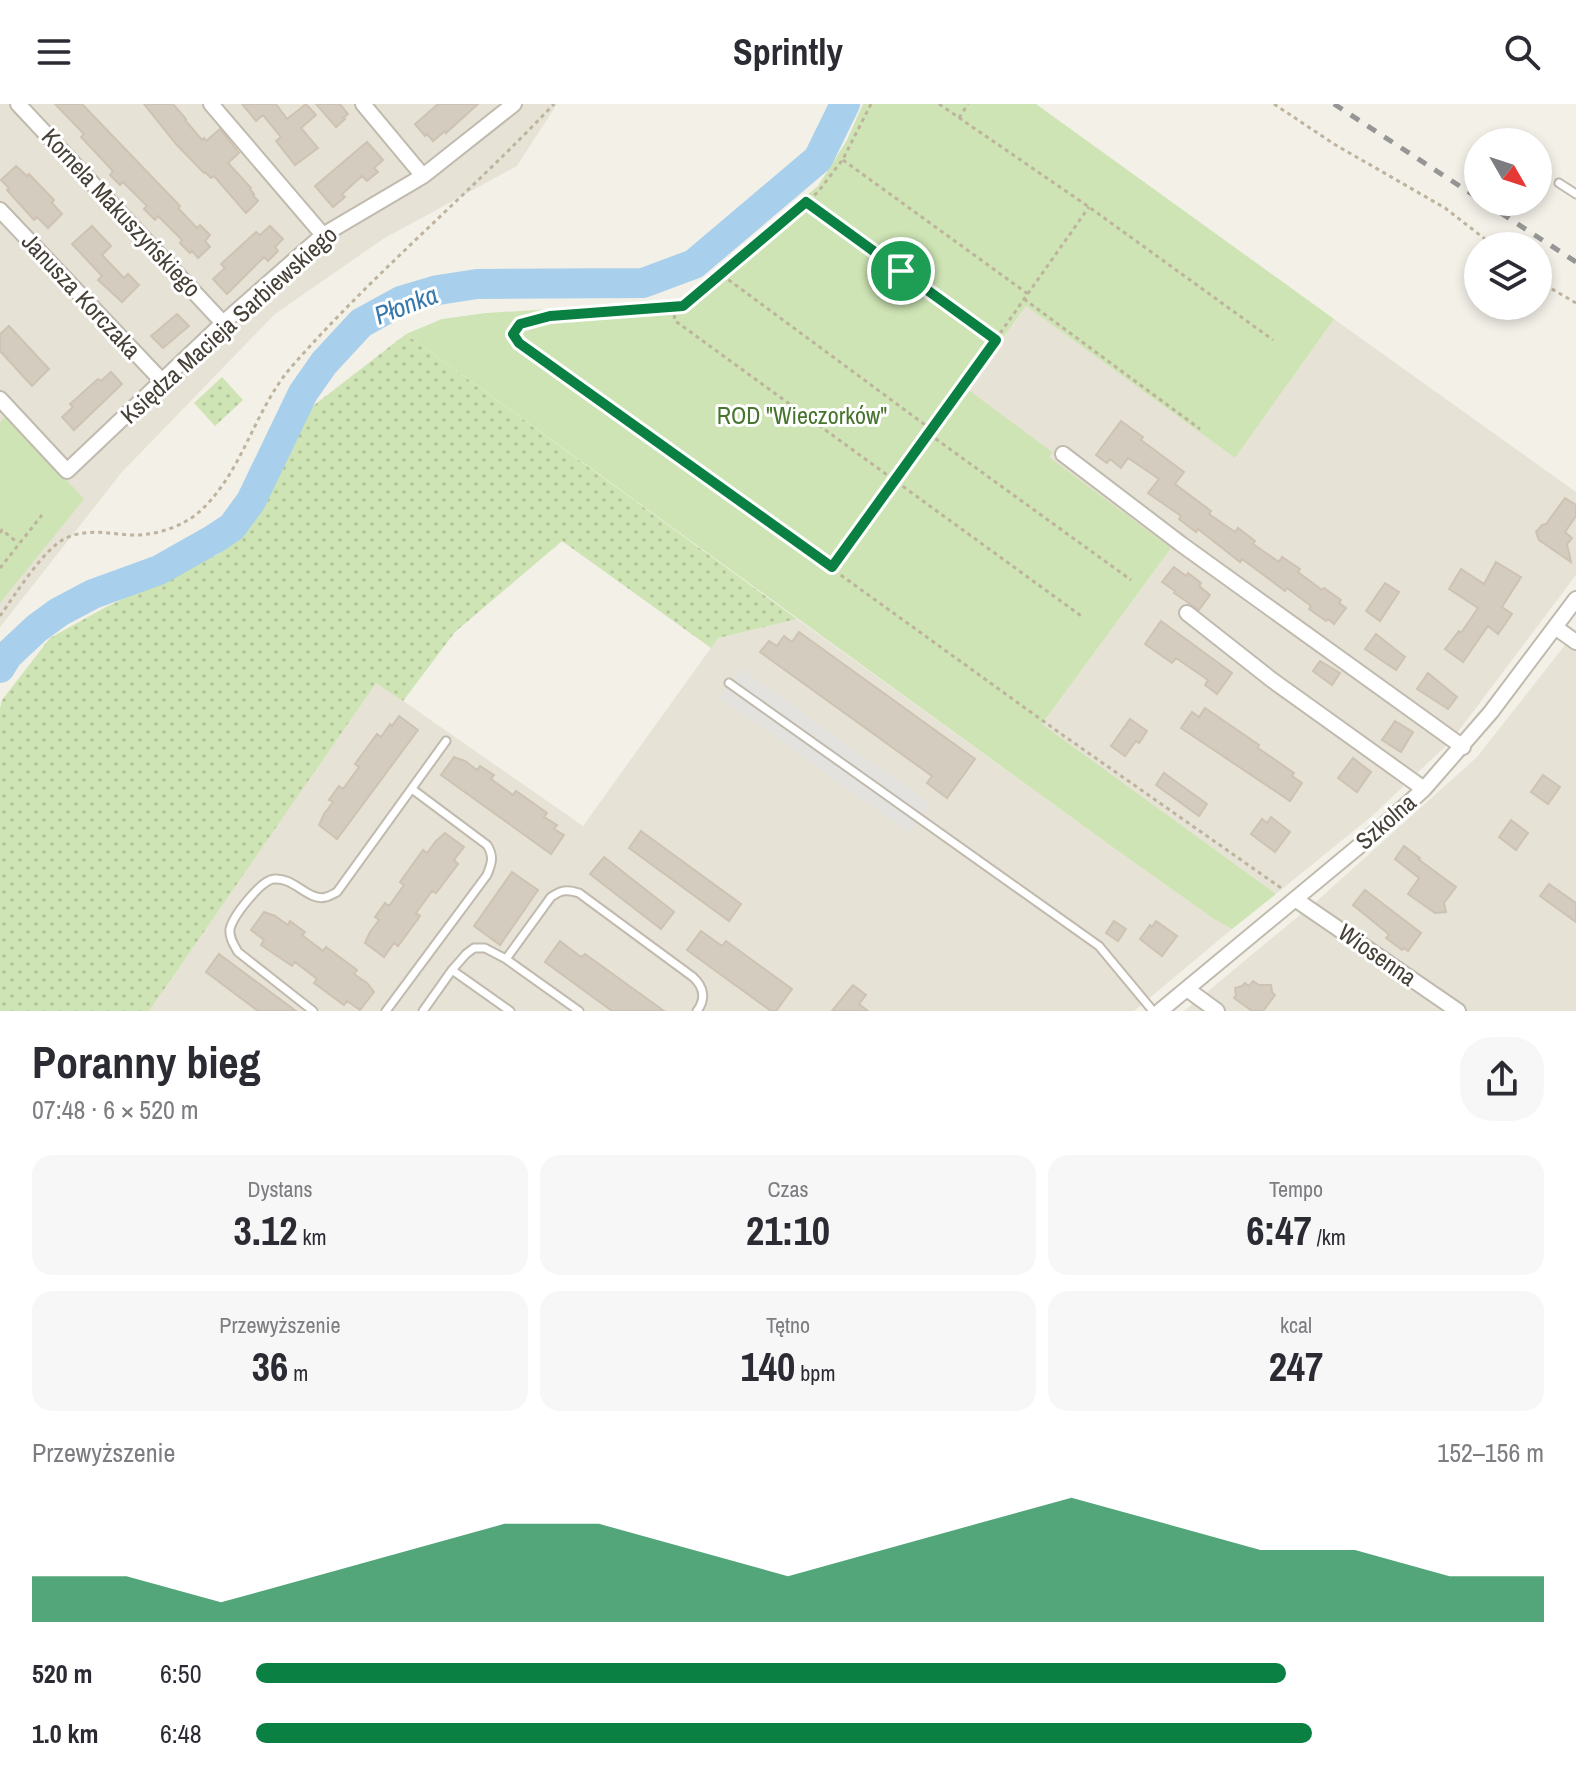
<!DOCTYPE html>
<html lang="pl">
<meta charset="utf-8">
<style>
:root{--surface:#fff;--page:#f7f7f7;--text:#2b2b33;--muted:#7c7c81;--accent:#0b8043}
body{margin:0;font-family:"Archivo Narrow",sans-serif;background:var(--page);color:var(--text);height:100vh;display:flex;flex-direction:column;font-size:30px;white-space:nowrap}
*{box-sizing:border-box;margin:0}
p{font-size:26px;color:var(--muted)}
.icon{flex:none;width:44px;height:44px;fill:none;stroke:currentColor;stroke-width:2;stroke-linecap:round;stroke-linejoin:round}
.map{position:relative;height:907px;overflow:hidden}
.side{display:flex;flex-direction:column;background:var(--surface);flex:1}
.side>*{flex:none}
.needle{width:52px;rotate:129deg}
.controls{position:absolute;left:1464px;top:24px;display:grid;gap:16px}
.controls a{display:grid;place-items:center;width:88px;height:88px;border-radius:50%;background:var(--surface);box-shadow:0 4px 12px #0003;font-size:40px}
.pin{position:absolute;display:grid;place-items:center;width:68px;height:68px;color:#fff;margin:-34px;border:4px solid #fff;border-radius:50%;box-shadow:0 2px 8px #0007}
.round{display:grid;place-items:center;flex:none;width:84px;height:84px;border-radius:32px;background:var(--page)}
.headline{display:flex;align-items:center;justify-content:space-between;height:136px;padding:0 32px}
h1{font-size:44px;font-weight:800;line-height:60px}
.metrics{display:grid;grid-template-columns:repeat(3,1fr);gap:12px;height:136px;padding:8px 32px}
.metrics div{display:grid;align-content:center;border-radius:20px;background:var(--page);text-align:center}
.metrics b{font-size:40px;font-weight:800}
.metrics small{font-size:22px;font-weight:400}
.metrics p{font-size:22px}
.chart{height:224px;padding:16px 32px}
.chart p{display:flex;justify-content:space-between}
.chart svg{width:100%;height:144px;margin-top:8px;fill:var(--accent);opacity:.7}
ul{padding:0 32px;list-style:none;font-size:26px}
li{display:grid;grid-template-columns:128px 96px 1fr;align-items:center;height:60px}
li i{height:20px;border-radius:10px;background:var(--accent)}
header{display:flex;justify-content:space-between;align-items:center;height:104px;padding:0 32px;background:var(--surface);font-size:36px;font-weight:800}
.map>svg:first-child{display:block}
.residential{fill:#e6e2d6}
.park{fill:url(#park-dots)}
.garden{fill:#cee4b4}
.parking{fill:#e4e2df}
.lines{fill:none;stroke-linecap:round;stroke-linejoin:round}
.river{stroke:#a8cfeb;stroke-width:30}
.building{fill:#d4ccbe;stroke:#cec3b2;stroke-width:2}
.service-casing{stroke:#c1baae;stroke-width:11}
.minor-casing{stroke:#c1baae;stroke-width:18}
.path{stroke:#beb39d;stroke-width:3;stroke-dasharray:4 4;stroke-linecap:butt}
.service{stroke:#fff;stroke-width:7}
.minor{stroke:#fff;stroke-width:14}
.rail{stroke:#969696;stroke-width:5;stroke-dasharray:10 10;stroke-linecap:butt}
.route-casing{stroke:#fff;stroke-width:16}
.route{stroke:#0b8043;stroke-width:10}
.labels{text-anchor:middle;stroke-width:6;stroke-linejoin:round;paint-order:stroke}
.street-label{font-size:24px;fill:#464037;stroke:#fff}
.park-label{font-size:24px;fill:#47742e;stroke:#fff}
.water-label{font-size:26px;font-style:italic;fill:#3778aa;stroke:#fff}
</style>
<header><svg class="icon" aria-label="menu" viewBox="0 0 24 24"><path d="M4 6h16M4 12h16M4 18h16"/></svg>Sprintly<svg class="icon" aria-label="search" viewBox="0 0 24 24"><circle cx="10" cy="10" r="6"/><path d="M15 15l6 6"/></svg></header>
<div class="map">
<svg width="1576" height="907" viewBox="0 0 1576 907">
<defs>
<pattern id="park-dots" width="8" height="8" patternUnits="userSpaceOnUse" patternTransform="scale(2)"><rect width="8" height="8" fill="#cee4b4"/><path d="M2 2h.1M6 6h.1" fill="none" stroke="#b2c59b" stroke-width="1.8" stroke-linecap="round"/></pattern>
</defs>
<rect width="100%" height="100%" fill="#f3f0e8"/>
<path class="residential" d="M0 0H557L517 62 383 135 275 210 122 368 0 523Z
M1026 202 1235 354 1334 215 1576 388V471L1451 637 1373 711 1276 790 1042 620 1171 444 1048 353 1051 348 966 284Z
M797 515 1111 742 1214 815 1232 825 1134 907H149L376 578 583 722 718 534Z
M1576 527V907H1184L1318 796 1477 653Z"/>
<path class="park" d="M406 230 797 515 718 534 711 544 562 437 455 528 403 597 376 579 149 907H0V604L2 596 50 534 106 503 219 450 266 399 313 302Z
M222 273 243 296 215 322 194 299Z"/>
<path class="garden" d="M863 0H1036L1334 215 1235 354 1026 202 966 284 1052 348 1049 353 1171 444 1042 620 1276 790 1232 825 1214 815 1111 742 406 230 442 215 486 209 681 197 818 82 847 36Z
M6 311 84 395 0 499V319Z"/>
<path class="parking" d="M740 564 930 700 909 729 719 593Z"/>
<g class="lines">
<path class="river" d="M0 564 8 551 37 524 59 508 93 490 159 466 214 435 232 423 251 397 303 289 324 259 361 219 401 197 438 186 477 180 643 179 694 160 818 55 845 0"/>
</g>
<path class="building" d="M55 0H82L180 102 178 104 197 124 200 121 210 131 205 137 210 143 198 154 192 147 190 149 180 139 182 136 158 112 155 116 144 105 147 102 123 78 120 81 110 71 113 67 81 33 84 30Z
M144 0H173L186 15 185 16 202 36 204 34 206 37 220 25 239 49 228 59 251 84 250 85 254 90 253 91 258 97 246 109 214 72 211 74 205 68 204 69 176 40Z
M242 0H276L287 15 306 0 316 11 301 24 318 44 295 61 276 37 281 33 263 11 256 17Z
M316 0H340L348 10 343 14 345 15 336 23Z
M438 0H478L446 29 445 27 433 37 427 30 425 32 415 20Z
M367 38 383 56 374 64 378 68 367 77 362 72 342 90 345 93 333 103 315 82Z
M16 62 27 72 29 70 54 96 52 99 62 110 48 124 37 113 34 116 7 86 9 84 1 76Z
M92 122 111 142 102 151 124 174 128 170 139 181 122 198 98 176 102 172 72 140Z
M270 122 283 135 275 143 278 147 268 157 264 153 227 190 213 175 225 164 221 160 256 128 260 131Z
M177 210 189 222 163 244 151 232Z
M9 222 49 265 32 282 0 247V230Z
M111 268 122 280 74 326 62 313 73 303 70 300 98 275 101 277Z
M1121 317 1143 333 1141 336 1184 368 1175 380 1211 407 1209 410 1235 428 1238 424 1255 437 1253 440 1279 458 1282 453 1300 465 1298 468 1322 486 1324 484 1341 496 1339 499 1346 504 1334 520 1328 515 1326 517 1309 505 1311 502 1287 484 1285 487 1242 455 1240 458 1198 425 1196 428 1179 415 1181 412 1148 389 1159 375 1128 354 1121 364 1110 355 1107 359 1096 351Z
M1565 394 1576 401V412L1565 428 1572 434 1567 440 1571 458 1539 436 1536 428 1542 421 1546 420Z
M1496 458 1521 473 1502 503 1512 510 1498 530 1488 522 1463 558 1445 545 1459 527 1461 529 1478 504 1449 485 1461 465 1484 480Z
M1174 463 1186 472 1188 469 1201 479 1199 482 1210 491 1199 506 1174 489 1175 487 1162 478Z
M1385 479 1399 488 1380 517 1366 507Z
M1161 517 1232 569 1217 590 1205 581 1208 576 1176 554 1172 559 1145 540Z
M799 528 975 655 947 694 927 679 932 672 760 548 769 537 777 542 784 532 792 538Z
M1376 530 1405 553 1396 566 1365 545Z
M1320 557 1340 569 1332 581 1313 567Z
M1428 569 1457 593 1448 605 1417 585Z
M1205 604 1259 641 1258 644 1294 669 1292 672 1302 679 1290 697 1181 624 1192 608 1199 613Z
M399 612 418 626 337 735 319 721 324 710 333 698 329 696 339 682 343 685 359 663 355 660 377 630 381 633 390 620 392 622Z
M1130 615 1147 627 1139 639 1136 637 1125 652 1111 642Z
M1395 617 1413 628 1401 648 1382 636Z
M454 653 465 657 477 666 480 662 494 671 491 675 513 691 516 687 547 709 544 713 557 721 554 725 564 731 551 750 441 671Z
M1353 654 1371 668 1357 688 1338 674Z
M1164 669 1207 700 1199 712 1156 681Z
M1543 671 1560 683 1548 700 1531 688Z
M1271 713 1290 728 1275 748 1251 730 1262 715 1267 719Z
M1511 716 1528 729 1516 746 1499 733Z
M641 727 741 800 729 817 629 744Z
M445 729 464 743 454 756 458 760 436 789 432 787 416 809 420 812 398 842 394 839 384 853 365 839 370 828 379 816 375 813 385 799 389 802 404 781 400 778 423 746 427 749 436 737Z
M1404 742 1420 754 1418 755 1456 783 1444 799 1446 808 1435 809 1408 790 1419 774 1395 755Z
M604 753 674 808 661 825 590 770Z
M512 768 538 786 500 841 474 822Z
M1549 780 1576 799V818L1540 792Z
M1365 786 1421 829 1408 847 1404 844 1402 846 1386 834 1389 831 1386 828 1353 801Z
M264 808 275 812 288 821 290 817 305 828 302 831 323 847 326 843 357 866 354 870 367 879 374 888 360 906 347 897 344 901 314 879 317 875 295 858 292 862 261 841 264 836 251 826Z
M1114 817 1126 825 1118 837 1106 829Z
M1156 817 1177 832 1162 852 1140 835 1150 821 1152 823Z
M701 827 722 842 726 837 792 885 776 907H771L687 846Z
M560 837 581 853 585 850 664 907H612L545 858Z
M219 850 296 907H258L206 868Z
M1253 877 1259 881H1271L1272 888 1275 891 1263 907H1252L1234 894 1236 891 1235 884 1242 882 1245 879 1249 882Z
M853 881 866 891 859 900 868 907H832Z"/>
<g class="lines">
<g class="service-casing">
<path id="service" d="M1559 79 1576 90
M729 579 1099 842 1153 907
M506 855 551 793C561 786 567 785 579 789L693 873C704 883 706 895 697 907
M452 866 466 850 474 844H485L506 855 579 907
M313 907 238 848C234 841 229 834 230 825 233 812 261 776 274 775 294 773 309 798 326 793 330 792 333 790 337 788L446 637
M386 907 487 771C492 759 494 752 487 741L412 685
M423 907 452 866 510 907"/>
</g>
<g class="minor-casing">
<path id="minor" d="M18 0 223 219
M211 0 323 131
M363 0 423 72
M0 106 163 278
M0 295 67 367 223 219 323 131 423 72 514 0
M1063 350 1181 440 1463 643
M1187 509 1272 576 1424 685
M1555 523 1576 538
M1295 795 1458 907
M1187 885 1217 907
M1160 907 1382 723 1424 685 1491 608 1576 495"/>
</g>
<path class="path" d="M871 0 843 55 818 88 683 202 550 212 520 220 513 230 519 239 1057 627 1284 786
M939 0 1089 103 1273 236
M1274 0 1334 40 1445 104 1494 142
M959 14 968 0
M843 56 1028 190
M806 98 996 236
M722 171 932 326
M1538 177 1576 199
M1024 195 1200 325
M676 203 674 216 1084 514
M929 330 1131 476
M0 429 2 426 18 439
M832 463 929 330 1089 103
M0 464 42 411
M0 512C15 491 44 444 66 434 88 424 109 430 131 431 154 432 182 423 199 408 243 369 254 305 293 261 374 169 469 90 554 0"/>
<use href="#service" class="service"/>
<use href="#minor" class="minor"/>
<path class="rail" d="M1334 0 1478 94
M1484 98 1576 158"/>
</g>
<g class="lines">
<g class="route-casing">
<path id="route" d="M806 98 996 236 832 463 519 239 513 230 520 220 550 212 683 202Z"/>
</g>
<use href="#route" class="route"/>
</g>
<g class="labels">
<g class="street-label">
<text transform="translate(121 109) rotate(47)" y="8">Kornela Makuszyńskiego</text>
<text transform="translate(81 192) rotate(47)" y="8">Janusza Korczaka</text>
<text transform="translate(229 221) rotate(-42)" y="8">Księdza Macieja Sarbiewskiego</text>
<text transform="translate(1386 718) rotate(-41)" y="8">Szkolna</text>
<text transform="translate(1377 851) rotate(35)" y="8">Wiosenna</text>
</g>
<g class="park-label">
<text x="802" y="320">ROD "Wieczorków"</text>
</g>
<g class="water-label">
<text transform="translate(406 201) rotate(-21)" y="9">Płonka</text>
</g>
</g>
</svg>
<div class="controls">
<a><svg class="needle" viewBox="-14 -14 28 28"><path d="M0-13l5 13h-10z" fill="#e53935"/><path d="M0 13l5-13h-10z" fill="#7c7c81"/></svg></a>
<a><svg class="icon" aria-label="layers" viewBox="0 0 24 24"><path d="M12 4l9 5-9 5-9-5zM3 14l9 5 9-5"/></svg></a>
</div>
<div class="pin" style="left:901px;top:167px;background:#1e9e55"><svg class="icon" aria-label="arrive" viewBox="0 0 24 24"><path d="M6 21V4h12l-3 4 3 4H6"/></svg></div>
</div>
<section class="side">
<div class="headline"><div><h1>Poranny bieg</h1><p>07:48 · 6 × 520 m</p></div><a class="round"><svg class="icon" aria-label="share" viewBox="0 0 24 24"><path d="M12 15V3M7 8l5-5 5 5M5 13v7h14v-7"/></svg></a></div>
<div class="metrics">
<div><p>Dystans</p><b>3.12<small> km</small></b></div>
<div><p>Czas</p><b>21:10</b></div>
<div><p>Tempo</p><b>6:47<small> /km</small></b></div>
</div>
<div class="metrics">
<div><p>Przewyższenie</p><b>36<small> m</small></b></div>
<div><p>Tętno</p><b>140<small> bpm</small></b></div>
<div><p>kcal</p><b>247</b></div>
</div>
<div class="chart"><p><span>Przewyższenie</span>152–156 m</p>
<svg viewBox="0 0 160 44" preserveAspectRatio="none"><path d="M0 44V30L10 30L20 38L30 30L40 22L50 14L60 14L70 22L80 30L90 22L100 14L110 6L120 14L130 22L140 22L150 30L160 30V44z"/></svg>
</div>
<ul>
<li><b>520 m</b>6:50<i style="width:80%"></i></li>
<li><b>1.0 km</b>6:48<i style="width:82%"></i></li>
</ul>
</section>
